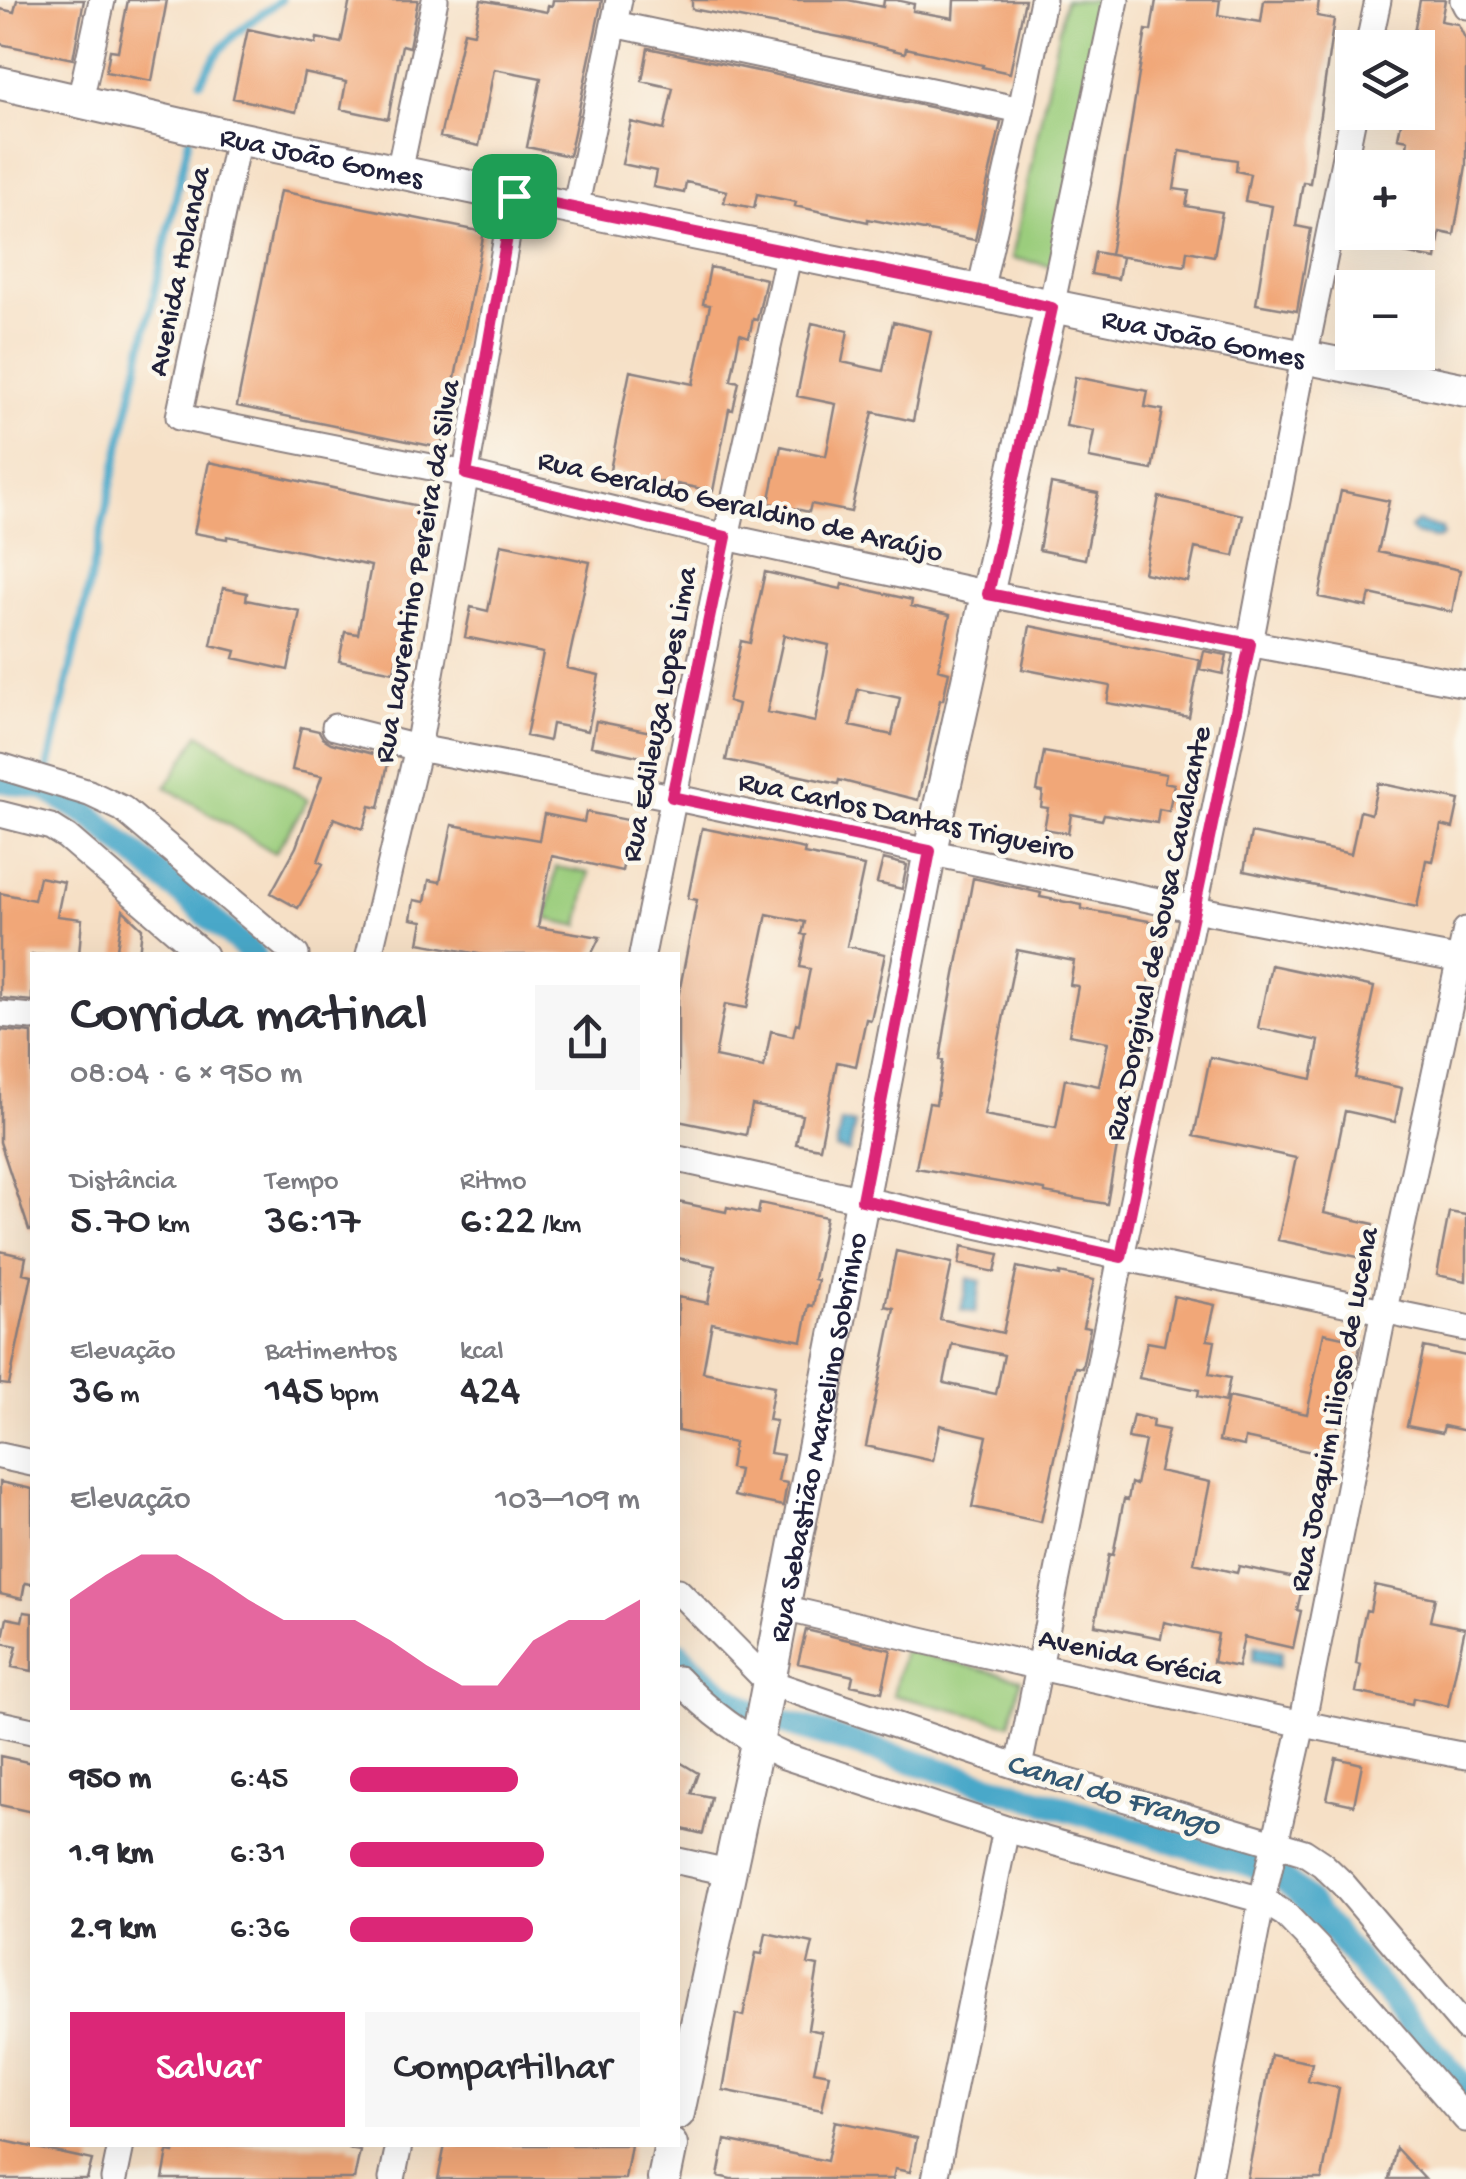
<!DOCTYPE html>
<html lang="pt">
<meta charset="utf-8">
<style>
:root{--surface:#fff;--page:#f7f7f7;--text:#2b2b33;--muted:#7c7c81;--accent:#db2777}
body{margin:0;font-family:"Gochi Hand",sans-serif;background:var(--page);color:var(--text);height:100vh;display:flex;flex-direction:column;font-size:38px;white-space:nowrap}
*{box-sizing:border-box;margin:0}
p{font-size:32px;color:var(--muted)}
.icon{flex:none;width:55px;height:55px;fill:none;stroke:currentColor;stroke-width:2;stroke-linecap:round;stroke-linejoin:round}
.map{position:relative;flex:1;overflow:hidden}
.details{position:absolute;left:30px;top:952px;width:650px;height:1195px;display:flex;flex-direction:column;background:var(--surface);border-radius:0px;box-shadow:0 10px 40px #0002}
.details>*{flex:none}
.buttons{position:absolute;left:1335px;top:30px;display:grid;gap:20px}
.buttons a{display:grid;place-items:center;width:100px;height:100px;border-radius:0px;background:var(--surface);box-shadow:0 10px 40px #0002;font-size:50px}
.pin{position:absolute;display:grid;place-items:center;width:85px;height:85px;color:#fff;margin:-42px;border-radius:20px;box-shadow:0 5px 15px #0006}
.round{display:grid;place-items:center;flex:none;width:105px;height:105px;border-radius:0px;background:var(--page)}
.head{display:flex;align-items:center;justify-content:space-between;height:170px;padding:0 40px}
h1{font-size:55px;font-weight:600;line-height:75px}
.metrics{display:grid;grid-template-columns:repeat(3,1fr);gap:15px;height:170px;padding:10px 40px}
.metrics div{display:grid;align-content:center}
.metrics b{font-size:42px;font-weight:600}
.metrics small{font-size:28px;font-weight:400}
.metrics p{font-size:28px}
.chart{height:280px;padding:20px 40px}
.chart p{display:flex;justify-content:space-between}
.chart svg{width:100%;height:180px;margin-top:10px;fill:var(--accent);opacity:.7}
.action{display:flex;gap:20px;margin-top:auto;padding:20px 40px}
.action a{flex:1;height:115px;border-radius:0px;background:var(--accent);color:#fff;font-size:40px;font-weight:600;line-height:115px;text-align:center}
.action a+a{background:var(--page);color:var(--text)}
ul{padding:0 40px;list-style:none;font-size:32px}
li{display:grid;grid-template-columns:160px 120px 1fr;align-items:center;height:75px}
li i{height:25px;border-radius:12px;background:var(--accent)}
.map>svg:first-child{display:block}
.green{fill:#9bcd7d;stroke:#5e785c;stroke-width:2.5}
.water{fill:#4aa8c9;stroke:#366582;stroke-width:2.5}
.lines{fill:none;stroke-linecap:round;stroke-linejoin:round}
.stream{stroke:#4aa8c9;stroke-width:8}
.canal{stroke:#4aa8c9;stroke-width:25}
.building{fill:#f1a778;fill-rule:evenodd}
.minor-casing{stroke:#8c8180;stroke-width:29}
.tertiary-casing{stroke:#8c8180;stroke-width:36}
.minor{stroke:#fff;stroke-width:25}
.tertiary{stroke:#fff;stroke-width:32}
.route-casing{stroke:#fff;stroke-width:20}
.route{stroke:#db2777;stroke-width:12}
.labels{text-anchor:middle;stroke-width:9;stroke-linejoin:round;paint-order:stroke}
.street-label{font-size:30px;fill:#22223b;stroke:#fbf7ec}
.water-label{font-size:32px;font-style:italic;fill:#325874;stroke:#fbf7ec}
</style>
<div class="map">
<svg width="1466" height="2179" viewBox="0 0 1466 2179">
<rect width="100%" height="100%" fill="#fbf7ec"/>
<filter id="ink" filterUnits="userSpaceOnUse"><feTurbulence type="fractalNoise" baseFrequency=".01" numOctaves="2"/><feDisplacementMap in="SourceGraphic" scale="20" xChannelSelector="R" yChannelSelector="G"/><feConvolveMatrix kernelMatrix="1 2 1 2 8 2 1 2 1" color-interpolation-filters="sRGB"/></filter>
<filter id="wash" filterUnits="userSpaceOnUse"><feTurbulence type="fractalNoise" baseFrequency=".0048" numOctaves="4" result="noise"/><feDisplacementMap in="SourceGraphic" scale="40" xChannelSelector="R" yChannelSelector="G"/><feGaussianBlur stdDeviation="2.25" result="paint"/><feColorMatrix in="noise" values="0 0 0 0 0 0 0 0 0 0 0 0 0 0 0 0 0 1.4 0 .05"/><feComposite in="paint" operator="in"/></filter>
<g filter="url(#wash)">
<rect width="100%" height="100%" fill="#f6e0c6"/>
<path class="green" d="M1065 0H1112L1058 267 1012 258Z
M199 734 308 800 275 853 166 787Z
M556 867 589 873 579 926 547 919Z
M904 1650 1021 1679 1010 1724 893 1695Z"/>
<path class="water" d="M1417 522 1442 528 1443 536 1438 539 1414 534 1410 528Z
M841 1122 855 1124 849 1152 836 1149Z
M968 1278 981 1281 975 1313 961 1310Z
M1255 1646 1282 1652 1279 1667 1252 1661Z"/>
<g class="lines">
<path class="stream" d="M201 81C222 39 244 26 281 0
M46 778 189 138"/>
<path class="canal" d="M0 780 44 788 88 814 254 955
M678 1653C702 1678 725 1698 757 1714L1261 1868 1281 1878 1301 1894 1466 2089"/>
</g>
<g id="blocks">
<path class="building" d="M17 0H84L73 59 0 44V9L14 12Z
M128 0H167L152 81 106 72 110 50 118 51Z
M350 0H418L409 47 402 45 388 119 341 109 346 82 304 73 296 112 233 98 248 29 316 44 317 38 341 43Z
M481 0 547 12 548 5 552 6 553 0H602L569 156 527 147 541 78 494 69 479 146 440 137 464 31 474 33Z
M692 0H848L883 7 884 0H896L914 4 913 11 953 18 954 0H1025L1010 73 982 67 983 65 906 48 905 53 845 38 692 9Z
M1156 0H1220L1218 15 1261 22 1264 0H1319L1317 16 1334 19 1310 183 1303 182 1296 226 1311 229 1297 311 1256 304 1272 206 1245 201 1250 174 1236 171 1237 160 1180 151 1174 189 1189 191 1186 206 1222 212 1214 256 1187 251 1185 266 1110 255 1146 30 1151 31Z
M1420 0H1445L1441 21 1458 24 1466 40V166L1454 235 1440 232 1436 259 1345 242 1346 232H1418V168L1404 167 1408 140 1398 138 1403 112H1418V48H1411Z
M648 48 1001 122 975 240 868 219V222L795 206 796 202 757 194 754 208 724 202 727 191 686 182 684 193 653 187 656 171 622 164 631 122 664 130 673 88 642 81Z
M280 191 484 232 441 448 237 406Z
M1095 252 1122 257 1118 279 1091 274Z
M710 267 766 279 757 320 753 319 749 337 740 334 731 380 739 382 733 410 729 409 713 491 677 484V486L610 470 630 371 693 384 710 305 703 304Z
M893 322 931 331 913 421 873 412 851 512 811 504 809 512 769 503 781 446 826 456 836 404 797 396 812 323 848 331 842 362 883 371Z
M1075 377 1148 391 1145 407 1163 410 1152 470 1089 458 1094 431 1066 426Z
M209 462 428 508 394 672 339 661 345 632 358 634 371 566 227 536V539L194 533Z
M1051 484 1098 493 1085 559 1039 550Z
M1341 491 1389 501 1378 552 1460 570 1452 612 1370 594 1367 607 1319 597Z
M1159 497 1243 515 1234 556 1195 548 1188 582 1144 573Z
M501 544 590 562 567 668 599 675 588 731 552 724 549 741 526 736 543 653 465 637 471 607 488 611Z
M765 572 841 589 842 584 912 600 911 606 950 615 938 669 949 672 943 700H940L918 800 839 780 838 784 726 760 738 704 728 701 734 674 741 641 750 643ZM784 635 829 645 815 722 767 712ZM858 689 900 698 892 735 850 726Z
M223 588 247 593 246 600 300 611 288 670 234 658 236 651 211 645Z
M1030 626 1200 660 1189 717 1107 703 1110 686 1022 669Z
M1204 651 1227 655 1223 674 1200 669Z
M596 721 656 733 651 759 591 746Z
M301 727 319 731 323 738 331 743 389 758 379 808 370 806 363 829 334 818 318 861 323 864 298 908 271 893 296 847 322 776 292 770Z
M1044 752 1166 774 1164 782 1174 784 1169 811 1159 809 1157 823 1104 814 1102 820 1071 814 1068 833 1044 829 1048 808 1041 807 1043 792 1037 791Z
M1378 783 1459 800 1453 828 1441 825 1433 861 1426 860 1417 907 1244 871 1251 833 1351 854 1360 811 1371 814Z
M586 812 632 821 622 871 552 856 538 927 600 937 591 955H484L419 943 423 921 411 919 414 900 425 902 429 880 440 882 452 825 539 840 544 814 584 822Z
M702 828 805 849 804 854 864 866 847 946 885 954 871 1020 866 1019 856 1066 837 1062 820 1148 796 1144 802 1115 752 1105 746 1135 678 1121V998L697 900 688 898ZM767 914 805 922 802 934 806 935 800 967 810 969 799 1024 796 1023 793 1036 771 1031 764 1067 715 1057 725 1004 747 1008Z
M883 859 907 865 902 889 877 883Z
M39 877 64 882 57 916 82 919 79 955H32V1001L0 998V893L34 900Z
M973 878 1041 893 1040 897 1082 905V909L1160 923 1126 1094 1107 1204 1045 1193V1190L916 1168 929 1103 936 1104 943 1061 940 1060 946 1023ZM1017 950 1074 961 1070 985 1078 986 1069 1035 1108 1042 1099 1086 1065 1079 1056 1128 984 1115Z
M123 910 142 928 139 955H116Z
M1271 965 1374 987 1355 1078 1402 1088 1395 1122 1345 1111 1324 1213 1374 1224 1367 1259 1278 1240 1296 1158 1194 1136 1210 1057 1312 1079 1319 1041 1258 1028Z
M0 1030 32 1033V1230H29L0 1142Z
M678 1202 726 1212 727 1207 758 1214 760 1203 826 1217 814 1279 818 1280 813 1306 809 1305 802 1341 712 1323 703 1372 774 1386 768 1420 776 1421 770 1453 783 1455 778 1481 787 1483 783 1506 734 1496 739 1470 730 1468 734 1443 678 1431V1297L708 1303 715 1266 678 1258Z
M1449 1212 1466 1215V1281L1437 1275Z
M962 1246 999 1254 995 1272 959 1264Z
M0 1251 26 1257 23 1273 32 1275 9 1385 0 1384Z
M896 1251 952 1263 940 1319 1003 1333 1017 1267 1060 1276V1273L1094 1280 1083 1327 1090 1328 1082 1368 1075 1367 1041 1522 972 1507 987 1436 940 1425 933 1461 866 1446 894 1308 885 1306ZM952 1344 1004 1355 996 1394 944 1383Z
M1174 1296 1215 1305 1207 1340 1215 1341 1209 1374 1230 1378 1225 1402 1198 1396 1199 1390 1139 1378 1147 1342 1164 1345Z
M1324 1333 1361 1341 1348 1410 1341 1409 1331 1456 1245 1438 1244 1446 1219 1441 1228 1397 1307 1414Z
M1424 1347 1466 1356V1431L1444 1426 1442 1433 1407 1426Z
M1133 1415 1153 1420 1152 1427 1168 1430 1159 1471 1210 1482 1194 1563 1237 1573 1239 1566 1304 1580 1297 1610 1301 1611 1293 1648 1244 1637 1238 1667 1213 1662 1218 1634 1164 1622 1161 1638 1095 1625 1109 1554 1113 1555 1124 1499 1128 1500 1131 1483 1136 1485 1145 1441 1128 1438Z
M0 1482 32 1489V1584L25 1583 22 1599 0 1594Z
M1375 1585 1435 1598 1430 1621 1465 1628 1448 1706 1413 1698 1412 1704 1356 1692 1361 1665 1356 1664 1360 1635 1366 1610 1370 1611Z
M24 1612 32 1613V1671L12 1667 17 1646 2 1643 7 1618 22 1621Z
M806 1630 891 1650 882 1692 851 1685 853 1676 798 1663Z
M0 1756 32 1763V1812L0 1805Z
M1336 1758 1362 1764 1354 1805 1327 1799Z
M678 1761 698 1773 691 1793 711 1797 703 1834 678 1828Z
M766 1933 813 1943 808 1964 818 1966 808 2029 822 2032 814 2071 829 2074 822 2110 723 2090 736 2014 743 2016 756 1953 762 1954Z
M1271 2055 1312 2063 1308 2081 1339 2088 1322 2179H1247Z
M835 2121 917 2138 910 2172 895 2169 893 2179H731L718 2176 725 2140 827 2161Z
M0 2140 92 2160 87 2179H0Z
M176 2145H350L349 2149 360 2151 354 2179H163L168 2152 174 2153Z
M445 2145H631L625 2179H438Z
M1396 2148 1425 2179H1389Z"/>
</g>
</g>
<g filter="url(#ink)">
<use href="#blocks" fill-opacity="0" stroke="#8c8180" stroke-width="2.5"/>
<g class="lines">
<g class="minor-casing">
<path id="minor" d="M1463 0 1466 6
M614 24 1021 110
M1368 48 1378 0
M80 101 102 0
M238 138 179 417 466 474 726 537 988 594 1466 684
M399 172 435 0
M575 209 619 0
M980 291 1021 110 1043 0
M1051 307 1116 0
M335 727 418 748 672 797 1195 909 1466 961
M0 766 89 793 123 809 296 955
M0 814 51 827 67 837 204 955
M369 955 418 748 514 196
M642 955 726 537 789 252
M0 1014 32 1017
M678 1159 1121 1257 1466 1328
M0 1456 32 1463
M678 1591 768 1682 1019 1767 1304 1852 1322 1864 1343 1884 1466 2028
M783 1608C1010 1661 1237 1713 1466 1756
M678 1679C710 1713 741 1736 784 1756L1006 1829 1262 1900 1285 1914 1317 1947 1466 2119
M0 1724 32 1731
M1019 1767 1121 1257 1250 643 1304 358 1354 112
M678 1861 728 1872
M114 2179 121 2145
M392 2179 399 2145
M935 2179 1006 1829
M1208 2179 1262 1900 1302 1725 1384 1310 1466 930"/>
</g>
<g class="tertiary-casing">
<g id="tertiary">
<path id="s1" d="M0 83 238 138 575 209 1466 390"/>
<path id="s2" d="M678 2113 757 1743 930 851 1051 307"/>
<path d="M664 2179 671 2145"/>
</g>
</g>
<use href="#minor" class="minor"/>
<use href="#tertiary" class="tertiary"/>
</g>
</g>
<g class="lines" filter="url(#ink)">
<g class="route-casing">
<path id="route" d="M514 196 980 291 1052 308 988 594 1250 644 1121 1257 862 1200 930 851 672 797 726 537 466 474Z"/>
</g>
<use href="#route" class="route"/>
</g>
<g class="labels">
<g class="street-label">
<text dy="10" stroke="none"><textPath href="#s1" startOffset="330">Rua João Gomes</textPath></text>
<text transform="translate(177 271) rotate(-78)" y="10">Avenida Holanda</text>
<text dy="10" stroke="none"><textPath href="#s1" startOffset="1230">Rua João Gomes</textPath></text>
<text transform="translate(741 504) rotate(13)" y="10">Rua Geraldo Geraldino de Araújo</text>
<text transform="translate(415 571) rotate(-80)" y="10">Rua Laurentino Pereira da Silva</text>
<text transform="translate(657 714) rotate(-79)" y="10">Rua Edileuza Lopes Lima</text>
<text transform="translate(907 814) rotate(12)" y="10">Rua Carlos Dantas Trigueiro</text>
<text transform="translate(1156 933) rotate(-78)" y="10">Rua Dorgival de Sousa Cavalcante</text>
<text transform="translate(1332 1409) rotate(-79)" y="10">Rua Joaquim Lilioso de Lucena</text>
<text dy="10" stroke="none"><textPath href="#s2" startOffset="690">Rua Sebastião Marcelino Sobrinho</textPath></text>
<text transform="translate(1131 1655) rotate(12)" y="10">Avenida Grécia</text>
</g>
<g class="water-label">
<text transform="translate(1114 1792) rotate(17)" y="11">Canal do Frango</text>
</g>
</g>
</svg>
<div class="buttons">
<a><svg class="icon" aria-label="layers" viewBox="0 0 24 24"><path d="M12 4l9 5-9 5-9-5zM3 14l9 5 9-5"/></svg></a>
<a>+</a>
<a>−</a>
</div>
<div class="pin" style="left:514px;top:196px;background:#1e9e55"><svg class="icon" aria-label="arrive" viewBox="0 0 24 24"><path d="M6 21V4h12l-3 4 3 4H6"/></svg></div>
<section class="details">
<div class="head"><div><h1>Corrida matinal</h1><p>08:04 · 6 × 950 m</p></div><a class="round"><svg class="icon" aria-label="share" viewBox="0 0 24 24"><path d="M12 15V3M7 8l5-5 5 5M5 13v7h14v-7"/></svg></a></div>
<div class="metrics">
<div><p>Distância</p><b>5.70<small> km</small></b></div>
<div><p>Tempo</p><b>36:17</b></div>
<div><p>Ritmo</p><b>6:22<small> /km</small></b></div>
</div>
<div class="metrics">
<div><p>Elevação</p><b>36<small> m</small></b></div>
<div><p>Batimentos</p><b>145<small> bpm</small></b></div>
<div><p>kcal</p><b>424</b></div>
</div>
<div class="chart"><p><span>Elevação</span>103–109 m</p>
<svg viewBox="0 0 160 44" preserveAspectRatio="none"><path d="M0 44V17L10 11L20 6L30 6L40 11L50 17L60 22L70 22L80 22L90 27L100 33L110 38L120 38L130 27L140 22L150 22L160 17V44z"/></svg>
</div>
<ul>
<li><b>950 m</b>6:45<i style="width:58%"></i></li>
<li><b>1.9 km</b>6:31<i style="width:67%"></i></li>
<li><b>2.9 km</b>6:36<i style="width:63%"></i></li>
</ul>
<div class="action"><a>Salvar</a><a>Compartilhar</a></div>
</section>
</div>
